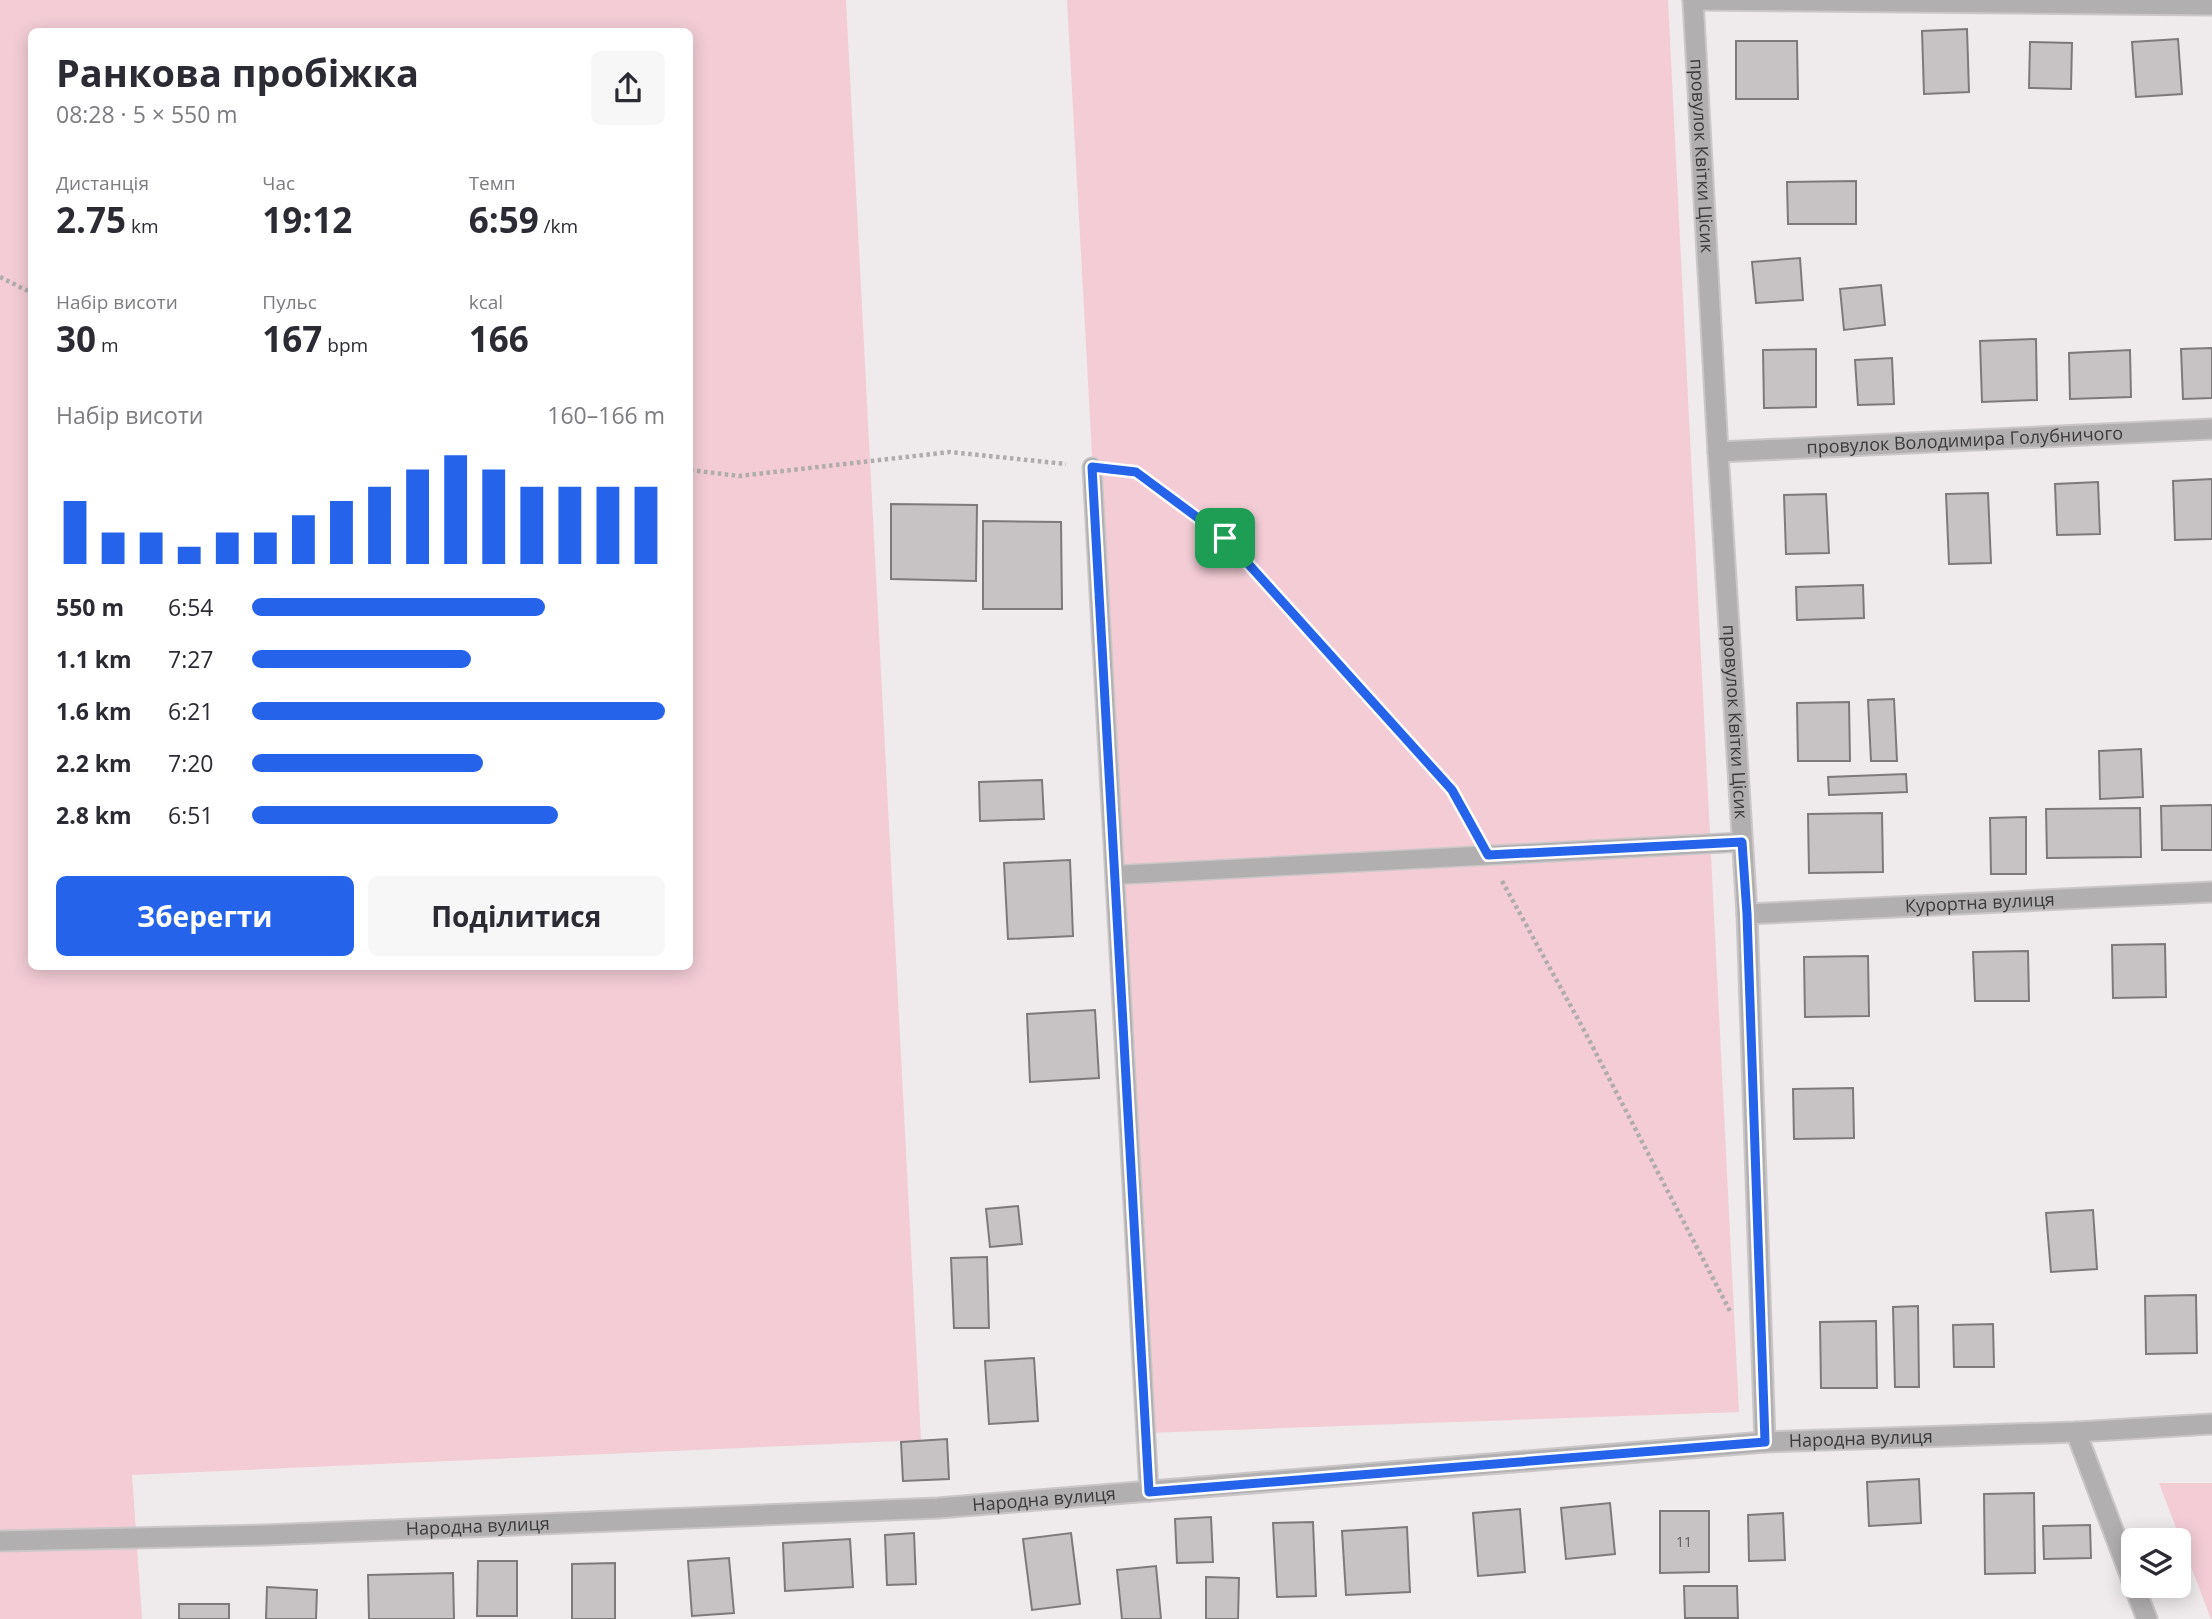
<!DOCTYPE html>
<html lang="uk">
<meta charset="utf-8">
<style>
:root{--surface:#fff;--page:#f7f7f7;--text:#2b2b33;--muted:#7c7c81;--accent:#2563eb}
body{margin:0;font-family:"Open Sans",sans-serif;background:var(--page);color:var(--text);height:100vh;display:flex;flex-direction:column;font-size:26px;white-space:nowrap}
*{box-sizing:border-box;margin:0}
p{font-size:23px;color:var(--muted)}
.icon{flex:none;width:38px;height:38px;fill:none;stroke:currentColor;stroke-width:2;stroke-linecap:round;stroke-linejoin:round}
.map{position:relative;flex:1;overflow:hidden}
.drawer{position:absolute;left:28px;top:28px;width:665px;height:942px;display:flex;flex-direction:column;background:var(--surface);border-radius:10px;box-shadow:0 4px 18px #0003}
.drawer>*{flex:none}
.tools{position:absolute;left:2121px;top:1528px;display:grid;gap:14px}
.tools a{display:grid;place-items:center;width:70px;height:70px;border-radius:10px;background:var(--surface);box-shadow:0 4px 18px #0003;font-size:35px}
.pin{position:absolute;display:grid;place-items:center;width:60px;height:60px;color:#fff;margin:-30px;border-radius:14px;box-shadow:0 4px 10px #0006}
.round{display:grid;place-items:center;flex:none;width:74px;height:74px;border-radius:10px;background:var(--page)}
.head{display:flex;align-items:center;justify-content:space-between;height:119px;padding:0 28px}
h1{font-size:38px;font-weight:700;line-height:52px}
.stats{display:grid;grid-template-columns:repeat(3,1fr);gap:10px;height:119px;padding:7px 28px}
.stats div{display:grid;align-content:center}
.stats b{font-size:35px;font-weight:700}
.stats small{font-size:19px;font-weight:400}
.stats p{font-size:19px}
.chart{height:196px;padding:14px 28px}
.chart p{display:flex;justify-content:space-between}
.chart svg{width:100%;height:126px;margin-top:7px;stroke:var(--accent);stroke-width:6}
.button{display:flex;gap:14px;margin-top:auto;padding:14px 28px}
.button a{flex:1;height:80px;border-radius:10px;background:var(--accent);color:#fff;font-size:28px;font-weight:700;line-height:80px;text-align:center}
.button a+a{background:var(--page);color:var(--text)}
ul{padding:0 28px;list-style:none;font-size:23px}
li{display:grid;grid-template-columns:112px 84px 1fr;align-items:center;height:52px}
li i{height:18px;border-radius:9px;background:var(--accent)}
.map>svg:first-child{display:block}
.green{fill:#f3ccd6;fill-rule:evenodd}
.building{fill:#c7c3c4;stroke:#7e7a7b;stroke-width:2}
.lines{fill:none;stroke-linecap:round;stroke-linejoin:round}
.service-casing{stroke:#cbc7c8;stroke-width:21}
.minor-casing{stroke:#cbc7c8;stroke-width:23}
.path{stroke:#b0acad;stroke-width:4.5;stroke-dasharray:3.5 3.5;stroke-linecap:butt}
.service{stroke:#b1afaf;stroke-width:18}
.minor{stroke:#b1afaf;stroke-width:19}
.route-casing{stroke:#fff;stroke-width:14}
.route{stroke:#2563eb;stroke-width:9}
.labels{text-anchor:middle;stroke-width:6;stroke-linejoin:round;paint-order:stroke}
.number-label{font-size:14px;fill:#5f5c5d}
.street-label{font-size:18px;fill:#3c3a3b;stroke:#efeaeb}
</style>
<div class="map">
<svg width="2212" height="1619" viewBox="0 0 2212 1619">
<rect width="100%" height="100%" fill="#efeaeb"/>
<path class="green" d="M0 0H846L921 1440 132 1475 142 1619H0ZM32 32H690V966H32Z
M1067 0H1668L1739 1412 1146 1433Z
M2159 1483H2212V1619H2211Z"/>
<path class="building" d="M1967 29 1969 92 1924 94 1922 31Z
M2178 39 2182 94 2136 97 2132 42Z
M1736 41H1797L1798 99H1736Z
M2030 42 2072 43 2071 89 2029 88Z
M1856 181V224H1788L1787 182Z
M1800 258 1803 300 1756 303 1752 262Z
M1881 285 1885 325 1844 330 1840 289Z
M2036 339 2037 400 1982 402 1980 341Z
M2212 348V398L2183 399 2181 349Z
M1816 349V407L1764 408 1763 350Z
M2130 350 2131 397 2070 399 2069 353Z
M1892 358 1894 404 1858 405 1855 360Z
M2212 479V539L2175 540 2173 481Z
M2098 482 2100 534 2057 535 2055 484Z
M1988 493 1991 563 1949 564 1946 494Z
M1826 494 1829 553 1786 554 1784 495Z
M891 504 977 505 976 581 891 579Z
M983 521 1061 522 1062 609H983Z
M1863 585 1864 618 1797 620 1796 587Z
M1894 699 1897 761H1871L1868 700Z
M1849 702 1850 761H1798L1797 703Z
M2141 749 2143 797 2100 799 2099 751Z
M1906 774 1907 792 1829 795 1828 777Z
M1042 780 1044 819 980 821 979 782Z
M2212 805V850H2162L2161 806Z
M2140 808 2141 857 2047 858 2046 809Z
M1882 813 1883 872 1809 873 1808 814Z
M2026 817V874H1991L1990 818Z
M1070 860 1073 936 1008 939 1004 863Z
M2165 944 2166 997 2113 998 2112 945Z
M2028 951 2029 1001H1975L1973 952Z
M1868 956 1869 1016 1805 1017 1804 957Z
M1095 1010 1099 1078 1030 1082 1027 1014Z
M1853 1088 1854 1138 1794 1139 1793 1089Z
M1018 1206 1022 1244 990 1247 986 1209Z
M2093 1210 2097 1269 2051 1272 2046 1213Z
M987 1257 989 1328H954L951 1258Z
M2196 1295 2197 1353 2146 1354 2145 1296Z
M1918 1306 1919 1387H1895L1893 1307Z
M1876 1321 1877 1388H1821L1820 1322Z
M1993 1324 1994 1367H1954L1953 1325Z
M1034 1358 1038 1421 989 1424 985 1361Z
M947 1439 949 1479 903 1481 901 1442Z
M1919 1479 1921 1523 1869 1526 1867 1482Z
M2034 1493 2035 1573 1985 1574 1984 1494Z
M1610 1503 1615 1554 1566 1559 1561 1508Z
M1520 1509 1525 1572 1478 1576 1473 1513Z
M1660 1511H1709V1572L1660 1573Z
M1783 1513 1785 1560 1749 1561 1748 1515Z
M1211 1517 1213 1562 1177 1563 1175 1519Z
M1313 1522 1316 1596 1277 1597 1273 1523Z
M2090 1525 2091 1558 2044 1559 2043 1526Z
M1407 1527 1410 1592 1346 1595 1342 1531Z
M914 1533 916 1584 887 1585 885 1535Z
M1071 1533 1080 1604 1032 1610 1023 1539Z
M850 1539 853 1587 785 1591 783 1543Z
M729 1558 734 1613 692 1616 688 1561Z
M478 1561H517V1616H477Z
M615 1563V1619H572V1564Z
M1156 1566 1161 1619H1122L1117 1570Z
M453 1573 454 1619H369L368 1575Z
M1206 1577 1239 1578 1238 1619H1206Z
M1684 1586H1737L1738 1618H1685Z
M267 1587 317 1590 316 1619H266Z
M179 1604H229V1619H179Z"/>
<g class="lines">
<g class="service-casing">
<path id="service" d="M1092 467 1149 1492
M1115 875 1742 842"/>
</g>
<g class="minor-casing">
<g id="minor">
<path id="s1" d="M1693 0 1718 452 1747 914 1765 1442"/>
<path d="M1693 0 2212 5"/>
<path id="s2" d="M1718 452 2212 429"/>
<path id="s3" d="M1747 914 2212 892"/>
<path d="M2076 1432 2133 1583"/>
<path id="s4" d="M0 1541 265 1535 938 1508 1765 1442 2076 1432 2212 1424"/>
<path d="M2134 1586 2147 1619"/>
</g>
</g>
<path class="path" d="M0 277 32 293
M690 470 739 476 950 452 1066 464
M1120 470 1136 472 1225 538 1452 790 1472 828
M1502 881 1585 1032 1731 1313"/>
<use href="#service" class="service"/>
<use href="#minor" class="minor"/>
</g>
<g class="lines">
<g class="route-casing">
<path id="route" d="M1092 467 1136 472 1225 538 1452 790 1488 855 1742 842 1747 914 1765 1442 1149 1492Z"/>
</g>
<use href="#route" class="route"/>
</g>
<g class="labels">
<g class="number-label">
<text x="1684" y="1547">11</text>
</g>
<g class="street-label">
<text dy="6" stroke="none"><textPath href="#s1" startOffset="156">провулок Квітки Цісик</textPath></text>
<text dy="6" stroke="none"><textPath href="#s2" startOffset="247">провулок Володимира Голубничого</textPath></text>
<text dy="6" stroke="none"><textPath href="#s1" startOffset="723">провулок Квітки Цісик</textPath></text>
<text dy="6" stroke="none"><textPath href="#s3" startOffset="233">Курортна вулиця</textPath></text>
<text dy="6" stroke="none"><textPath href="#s4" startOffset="1864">Народна вулиця</textPath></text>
<text dy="6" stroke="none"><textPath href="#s4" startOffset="1045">Народна вулиця</textPath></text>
<text dy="6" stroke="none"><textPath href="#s4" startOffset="478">Народна вулиця</textPath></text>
</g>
</g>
</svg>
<div class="tools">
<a><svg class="icon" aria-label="layers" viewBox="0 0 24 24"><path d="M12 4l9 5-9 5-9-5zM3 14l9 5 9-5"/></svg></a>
</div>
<div class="pin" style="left:1225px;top:538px;background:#1e9e55"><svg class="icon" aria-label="arrive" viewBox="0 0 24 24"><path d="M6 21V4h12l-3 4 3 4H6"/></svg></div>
<section class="drawer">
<div class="head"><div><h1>Ранкова пробіжка</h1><p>08:28 · 5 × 550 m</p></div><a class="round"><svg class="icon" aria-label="share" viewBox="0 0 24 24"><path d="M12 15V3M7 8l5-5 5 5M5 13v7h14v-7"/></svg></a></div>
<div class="stats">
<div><p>Дистанція</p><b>2.75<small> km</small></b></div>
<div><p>Час</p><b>19:12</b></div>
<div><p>Темп</p><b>6:59<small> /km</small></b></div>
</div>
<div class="stats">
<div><p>Набір висоти</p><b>30<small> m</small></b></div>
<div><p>Пульс</p><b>167<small> bpm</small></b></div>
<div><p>kcal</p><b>166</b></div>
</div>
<div class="chart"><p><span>Набір висоти</span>160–166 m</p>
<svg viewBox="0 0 160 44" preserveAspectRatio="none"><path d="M5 44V22M15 44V33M25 44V33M35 44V38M45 44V33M55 44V33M65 44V27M75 44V22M85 44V17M95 44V11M105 44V6M115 44V11M125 44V17M135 44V17M145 44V17M155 44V17"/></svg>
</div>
<ul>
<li><b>550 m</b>6:54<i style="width:71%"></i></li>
<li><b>1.1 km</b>7:27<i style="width:53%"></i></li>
<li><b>1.6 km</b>6:21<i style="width:100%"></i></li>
<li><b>2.2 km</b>7:20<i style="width:56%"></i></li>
<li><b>2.8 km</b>6:51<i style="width:74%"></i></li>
</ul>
<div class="button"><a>Зберегти</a><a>Поділитися</a></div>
</section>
</div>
